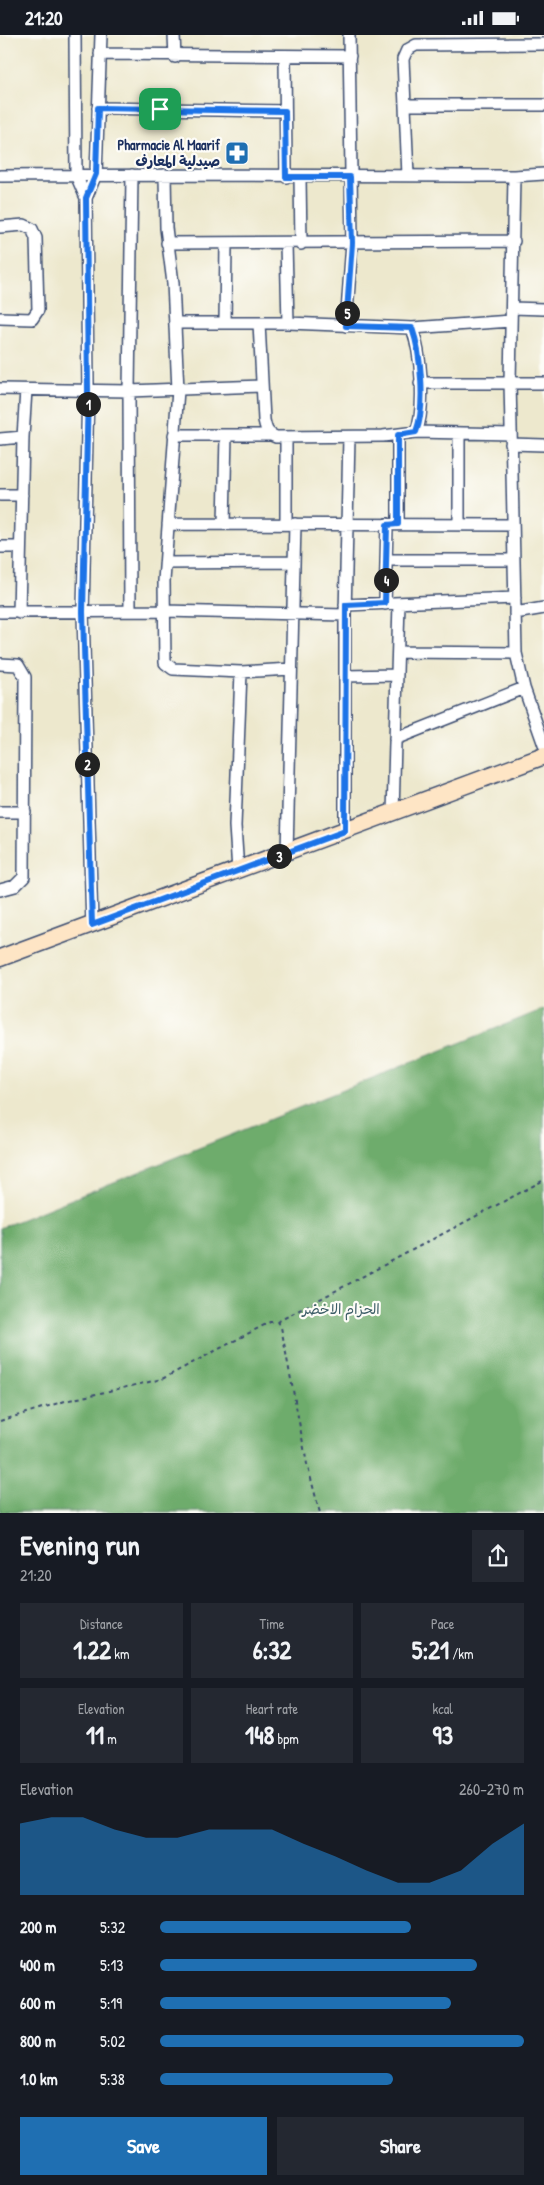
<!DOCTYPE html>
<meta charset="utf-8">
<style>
:root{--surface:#171b24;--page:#242831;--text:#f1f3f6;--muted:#9ea1a6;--accent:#1f6fb2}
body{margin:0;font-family:"Patrick Hand","Playpen Sans Arabic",sans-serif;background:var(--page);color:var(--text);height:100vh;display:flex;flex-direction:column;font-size:19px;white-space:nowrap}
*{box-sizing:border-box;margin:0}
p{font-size:16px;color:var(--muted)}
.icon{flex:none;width:28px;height:28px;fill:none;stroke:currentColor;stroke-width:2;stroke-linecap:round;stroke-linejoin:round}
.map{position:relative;height:1478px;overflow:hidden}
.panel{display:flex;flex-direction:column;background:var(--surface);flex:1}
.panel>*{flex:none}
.pin{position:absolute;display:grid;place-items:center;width:42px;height:42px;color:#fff;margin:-21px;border-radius:10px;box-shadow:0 2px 8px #0006}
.km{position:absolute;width:25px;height:25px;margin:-12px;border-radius:50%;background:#222;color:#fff;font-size:14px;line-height:25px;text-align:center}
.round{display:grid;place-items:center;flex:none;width:52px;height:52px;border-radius:0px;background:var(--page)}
.headline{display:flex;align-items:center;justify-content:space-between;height:85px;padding:0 20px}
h1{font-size:28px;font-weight:700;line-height:38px}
.stats{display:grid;grid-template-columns:repeat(3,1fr);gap:8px;height:85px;padding:5px 20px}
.stats div{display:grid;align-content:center;border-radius:0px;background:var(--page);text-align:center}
.stats b{font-size:25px;font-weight:700}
.stats small{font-size:14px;font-weight:400}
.stats p{font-size:14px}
.chart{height:140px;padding:10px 20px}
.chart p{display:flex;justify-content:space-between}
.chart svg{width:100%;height:90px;margin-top:5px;fill:var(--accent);opacity:.7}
.cta{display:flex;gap:10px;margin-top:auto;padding:10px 20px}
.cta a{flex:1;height:58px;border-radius:0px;background:var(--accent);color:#fff;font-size:20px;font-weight:700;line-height:58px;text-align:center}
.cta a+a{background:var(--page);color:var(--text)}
ul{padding:0 20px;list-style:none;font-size:16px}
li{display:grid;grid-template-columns:80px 60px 1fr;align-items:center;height:38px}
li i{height:12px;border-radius:6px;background:var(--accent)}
.status{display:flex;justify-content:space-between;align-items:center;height:35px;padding:0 25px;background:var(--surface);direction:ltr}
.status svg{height:14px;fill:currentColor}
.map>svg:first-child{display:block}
.forest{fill:#6eac6c;stroke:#446e65}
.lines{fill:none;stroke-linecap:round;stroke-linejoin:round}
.street-casing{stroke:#3a4b6f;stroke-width:14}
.secondary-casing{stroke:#3a4b6f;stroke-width:19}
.path{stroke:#3a4b6f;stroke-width:2;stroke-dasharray:4 4;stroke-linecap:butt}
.street{stroke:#fff;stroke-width:11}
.secondary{stroke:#fee5c5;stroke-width:16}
.route-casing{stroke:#fff;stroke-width:10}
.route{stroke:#1a73e8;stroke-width:6}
.labels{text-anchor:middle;stroke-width:4.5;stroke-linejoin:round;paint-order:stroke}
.poi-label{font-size:14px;font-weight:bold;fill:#1b2f5e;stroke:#fdfcf7;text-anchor:end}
.park-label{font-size:14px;fill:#3c5d67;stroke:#fdfcf7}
</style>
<div class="status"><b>21:20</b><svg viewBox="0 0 49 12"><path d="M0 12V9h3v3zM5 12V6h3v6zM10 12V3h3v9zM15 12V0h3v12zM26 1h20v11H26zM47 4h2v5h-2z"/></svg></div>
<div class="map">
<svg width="544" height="1478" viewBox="0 0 544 1478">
<rect width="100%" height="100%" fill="#fdfcf7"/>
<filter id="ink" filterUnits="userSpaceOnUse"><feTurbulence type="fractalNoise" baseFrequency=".02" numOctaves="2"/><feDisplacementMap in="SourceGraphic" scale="10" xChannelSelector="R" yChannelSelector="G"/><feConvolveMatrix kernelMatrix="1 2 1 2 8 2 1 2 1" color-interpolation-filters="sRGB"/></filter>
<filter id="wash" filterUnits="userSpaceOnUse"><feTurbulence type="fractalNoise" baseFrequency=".0096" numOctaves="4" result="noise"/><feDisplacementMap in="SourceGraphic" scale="20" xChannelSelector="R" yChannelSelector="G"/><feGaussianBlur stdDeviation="1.12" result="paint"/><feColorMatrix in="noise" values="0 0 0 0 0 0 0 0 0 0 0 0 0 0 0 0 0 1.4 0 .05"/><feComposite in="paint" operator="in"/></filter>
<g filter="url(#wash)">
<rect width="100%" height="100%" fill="#ede8cd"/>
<path class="forest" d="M544 974V1477H0V1193Z"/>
</g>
<g filter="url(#ink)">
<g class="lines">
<g class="street-casing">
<path id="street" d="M75 0 76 140 86 163 96 139 101 0
M174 0 175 22
M100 19 350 21
M285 22 286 142
M405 70H544
M98 73 285 76
M165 140 166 193 173 248 178 355 164 546 165 628 173 634 241 637 291 634
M0 141C171 139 343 141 514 141L544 139
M408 141 403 24 407 15 416 10 544 9
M514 141 510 347 516 618 524 653 544 710
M300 142 301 209
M86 163 88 355 83 577 92 890
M0 192 24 190 32 194 36 203 38 275 32 284 0 283
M167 208 514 206
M286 209 288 288
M512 273 544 274
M176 288H288L412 293C421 318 426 372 416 397L383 401 276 402C267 399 266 394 264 385L259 288
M225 288 226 209
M346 291 352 208 349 0
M412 293 511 286
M420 348H544
M0 354 129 356 261 351
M416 397 511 399
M174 400H271
M398 400V489
M0 404 23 402
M511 409 544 410
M0 460H22
M168 489 513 490
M224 489 226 400
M286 489V402
M459 490V398
M0 512H20
M386 525H514
M166 528 293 527
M385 569 387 489
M345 570 515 563
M130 576 129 356 132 140
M0 577 164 576 345 580
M19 578 23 402 26 355
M515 578 544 573
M398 617 516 618
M0 629 18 630 25 642 24 842 15 851 0 855
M345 641 397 640
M395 704 524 653
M0 777H25
M393 778 399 568
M345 796V580L349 402
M287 818 295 489
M238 836 235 791 241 637"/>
</g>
<g class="secondary-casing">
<path id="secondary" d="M0 923 544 721"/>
</g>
<path class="path" d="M277 1287 544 1145
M0 1386 65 1366 162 1344 270 1287H277L281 1292 307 1429 320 1478"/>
<use href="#street" class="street"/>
<use href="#secondary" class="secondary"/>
</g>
</g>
<g class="lines" filter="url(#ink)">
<g class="route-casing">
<path id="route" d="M98 73 285 76 286 142H350L352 208 346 291 412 293C421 318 426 372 416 397L398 400V489L387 490 385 568 346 570 345 796 92 890 83 577 88 355 86 163 96 139Z"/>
</g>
<use href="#route" class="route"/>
</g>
<defs>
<g id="pharmacy-square" transform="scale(1.25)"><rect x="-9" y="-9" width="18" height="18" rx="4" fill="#1f6fb2" stroke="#fdfcf7"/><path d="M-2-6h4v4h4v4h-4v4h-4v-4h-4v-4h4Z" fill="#fff"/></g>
</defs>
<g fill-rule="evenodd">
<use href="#pharmacy-square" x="237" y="118"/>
</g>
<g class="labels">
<g class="poi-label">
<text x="220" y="115">Pharmacie Al Maarif<tspan x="220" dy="16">صيدلية المعارف</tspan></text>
</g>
<g class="park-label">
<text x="341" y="1279">الحزام الاخضر</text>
</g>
</g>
</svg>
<div class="pin" style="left:160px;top:74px;background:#1e9e55"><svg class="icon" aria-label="arrive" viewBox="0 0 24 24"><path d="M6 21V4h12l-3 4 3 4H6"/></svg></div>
<b class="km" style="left:88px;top:369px">1</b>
<b class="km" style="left:87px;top:729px">2</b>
<b class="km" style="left:279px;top:821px">3</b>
<b class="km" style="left:386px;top:545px">4</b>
<b class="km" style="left:347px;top:278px">5</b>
</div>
<section class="panel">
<div class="headline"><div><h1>Evening run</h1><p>21:20</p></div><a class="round"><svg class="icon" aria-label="share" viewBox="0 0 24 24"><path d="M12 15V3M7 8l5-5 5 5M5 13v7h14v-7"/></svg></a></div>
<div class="stats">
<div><p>Distance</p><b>1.22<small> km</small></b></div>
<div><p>Time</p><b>6:32</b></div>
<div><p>Pace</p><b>5:21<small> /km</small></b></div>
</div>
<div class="stats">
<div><p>Elevation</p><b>11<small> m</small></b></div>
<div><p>Heart rate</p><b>148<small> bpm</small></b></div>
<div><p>kcal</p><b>93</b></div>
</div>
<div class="chart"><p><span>Elevation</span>260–270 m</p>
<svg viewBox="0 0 160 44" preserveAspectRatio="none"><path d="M0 44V9L10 6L20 6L30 12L40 16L50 16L60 12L70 12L80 12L90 19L100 25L110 32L120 38L130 38L140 32L150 19L160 9V44z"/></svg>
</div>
<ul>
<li><b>200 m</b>5:32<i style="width:69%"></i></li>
<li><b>400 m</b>5:13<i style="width:87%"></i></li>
<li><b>600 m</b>5:19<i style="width:80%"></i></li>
<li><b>800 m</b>5:02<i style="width:100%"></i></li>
<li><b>1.0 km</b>5:38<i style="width:64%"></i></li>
</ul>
<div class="cta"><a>Save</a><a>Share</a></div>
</section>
